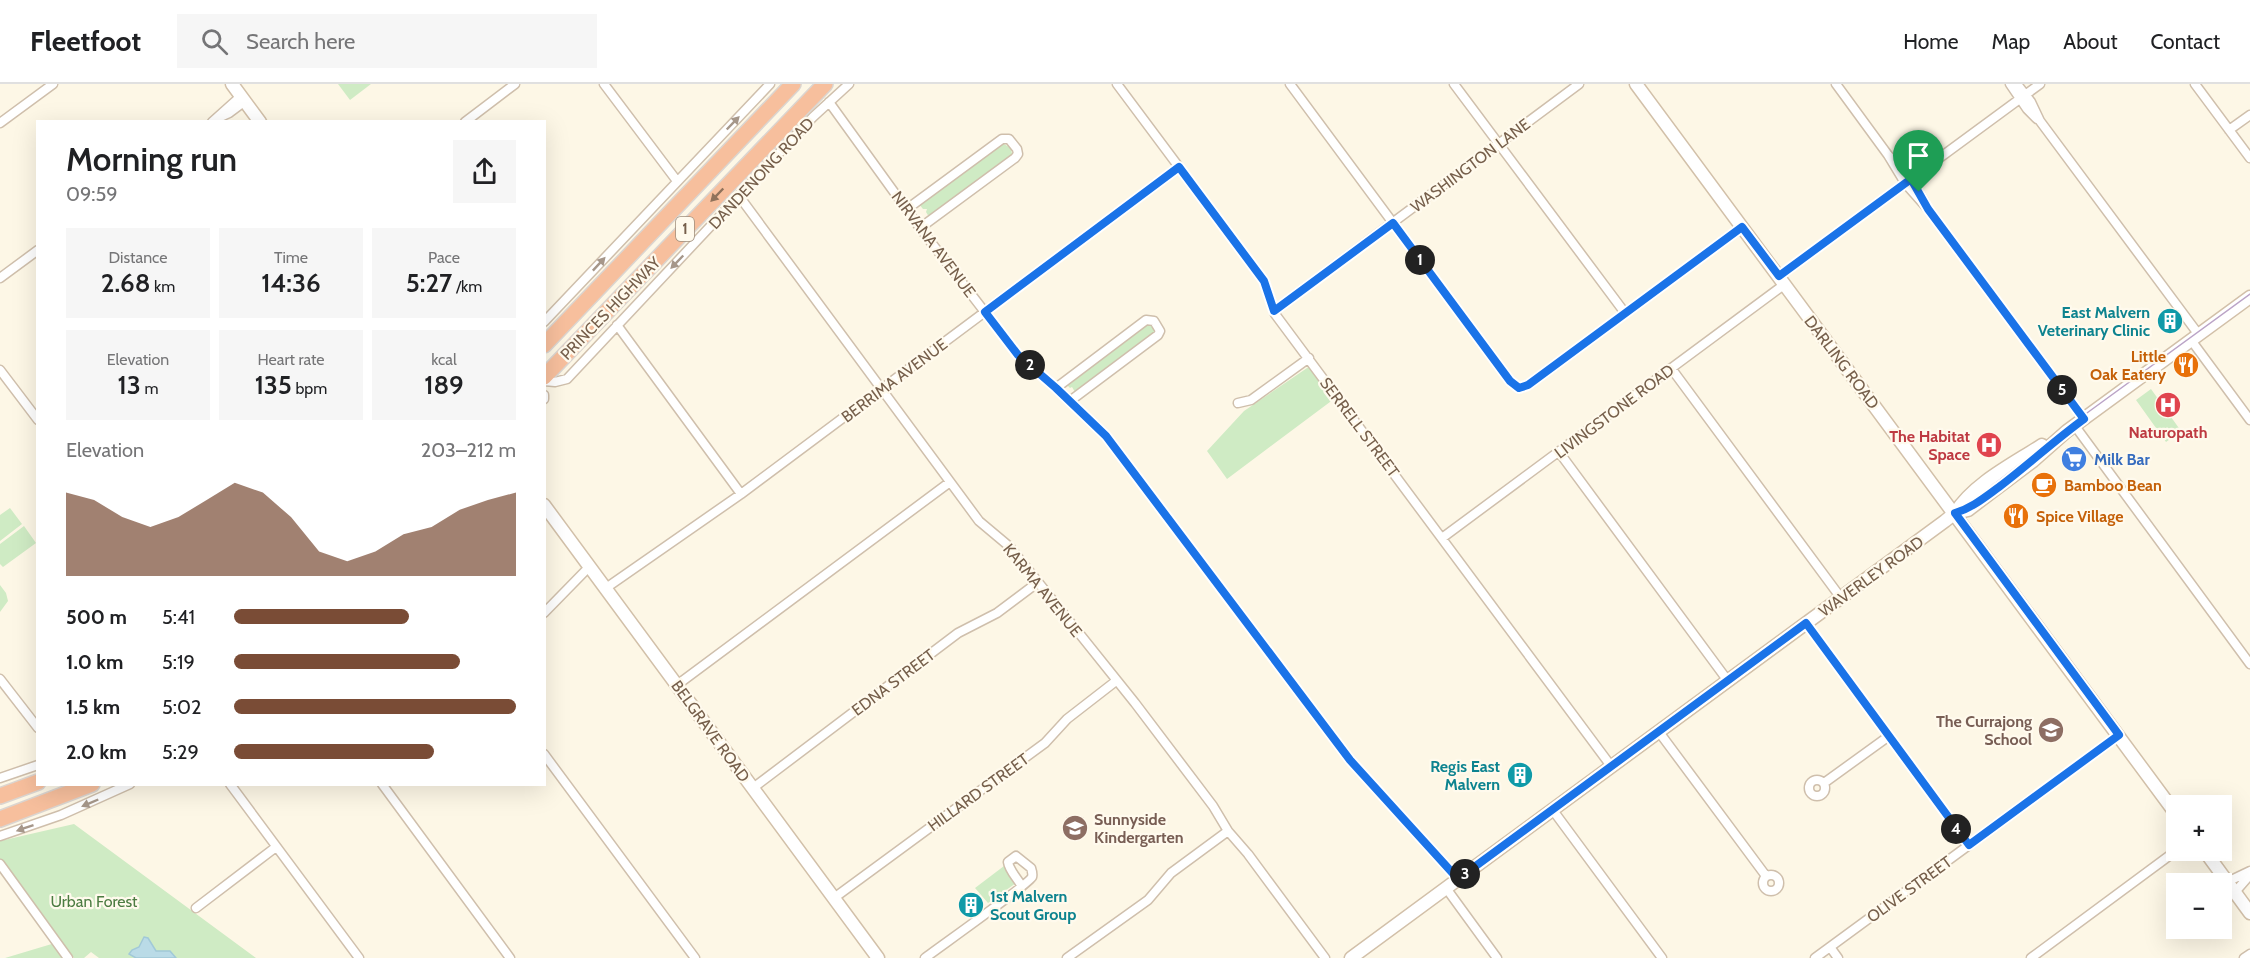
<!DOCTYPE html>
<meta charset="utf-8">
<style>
:root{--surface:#fff;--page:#f6f6f6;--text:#202124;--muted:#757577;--line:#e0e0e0;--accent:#7a4c36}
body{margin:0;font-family:Cabin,sans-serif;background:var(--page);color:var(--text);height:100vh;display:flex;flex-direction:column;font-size:22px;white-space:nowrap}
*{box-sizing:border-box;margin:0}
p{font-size:20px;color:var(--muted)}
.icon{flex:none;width:33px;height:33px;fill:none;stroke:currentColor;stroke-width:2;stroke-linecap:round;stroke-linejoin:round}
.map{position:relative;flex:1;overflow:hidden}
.side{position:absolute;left:36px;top:36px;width:510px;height:666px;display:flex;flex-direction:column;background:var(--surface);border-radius:0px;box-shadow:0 6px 24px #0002}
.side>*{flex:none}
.buttons{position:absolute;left:2166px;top:711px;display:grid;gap:12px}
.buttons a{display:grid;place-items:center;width:66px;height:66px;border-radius:0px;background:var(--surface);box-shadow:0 6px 24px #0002;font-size:30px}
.pin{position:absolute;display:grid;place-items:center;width:51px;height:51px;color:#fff;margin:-62px -26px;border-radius:50% 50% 50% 0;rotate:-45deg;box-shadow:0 0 6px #0007}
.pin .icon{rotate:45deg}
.km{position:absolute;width:30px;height:30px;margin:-15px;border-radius:50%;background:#222;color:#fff;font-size:16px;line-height:30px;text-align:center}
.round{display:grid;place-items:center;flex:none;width:63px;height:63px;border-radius:0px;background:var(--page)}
.overview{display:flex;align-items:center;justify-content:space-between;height:102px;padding:0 30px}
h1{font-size:33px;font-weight:600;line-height:45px}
.stats{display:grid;grid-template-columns:repeat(3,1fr);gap:9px;height:102px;padding:6px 30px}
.stats div{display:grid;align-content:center;border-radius:0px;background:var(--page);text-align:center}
.stats b{font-size:26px;font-weight:600}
.stats small{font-size:16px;font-weight:400}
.stats p{font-size:16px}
.chart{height:168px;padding:12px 30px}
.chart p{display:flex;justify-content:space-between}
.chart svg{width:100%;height:108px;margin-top:6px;fill:var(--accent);opacity:.7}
ul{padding:0 30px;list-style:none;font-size:20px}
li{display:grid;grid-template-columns:96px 72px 1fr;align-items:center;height:45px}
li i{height:15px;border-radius:8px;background:var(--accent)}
header{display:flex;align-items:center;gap:36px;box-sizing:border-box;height:84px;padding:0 30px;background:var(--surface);border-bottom:2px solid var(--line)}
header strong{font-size:28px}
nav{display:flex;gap:33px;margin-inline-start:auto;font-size:21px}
.search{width:420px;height:54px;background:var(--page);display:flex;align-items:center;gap:15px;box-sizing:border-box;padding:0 21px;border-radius:0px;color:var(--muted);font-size:22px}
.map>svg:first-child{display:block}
.green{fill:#cfebc4}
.water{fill:#badbe7;stroke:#a1c9d8;stroke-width:1.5}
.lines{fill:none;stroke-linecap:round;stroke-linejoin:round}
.street-casing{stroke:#cfbfac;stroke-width:11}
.secondary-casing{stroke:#d2c0a9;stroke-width:15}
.highway-casing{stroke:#dbd5d0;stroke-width:18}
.street{stroke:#fff;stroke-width:8}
.secondary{stroke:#fff;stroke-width:12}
.highway{stroke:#f7bf9d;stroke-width:15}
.tram{stroke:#bba4c7;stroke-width:1.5}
.oneway{fill:#a6978a}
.oneway2{fill:#90725b}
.route-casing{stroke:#fff;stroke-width:12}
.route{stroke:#1a73e8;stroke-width:8}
.labels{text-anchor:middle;stroke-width:4.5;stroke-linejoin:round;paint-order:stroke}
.shield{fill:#fffaed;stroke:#9f8e7c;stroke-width:1.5}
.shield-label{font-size:15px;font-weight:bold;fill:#765f4b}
.street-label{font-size:16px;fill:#765f4b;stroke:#fffaed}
.culture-label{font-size:16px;font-weight:bold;fill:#0d838f;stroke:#fffaed;text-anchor:end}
.food-label{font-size:16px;font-weight:bold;fill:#c56008;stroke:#fffaed;text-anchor:start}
.health-label{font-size:16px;font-weight:bold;fill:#be3a42;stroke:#fffaed}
.shop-label{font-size:16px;font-weight:bold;fill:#366cbe;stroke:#fffaed;text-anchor:start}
.education-label{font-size:16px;font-weight:bold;fill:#785e54;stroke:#fffaed;text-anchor:end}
.park-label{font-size:16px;fill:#4c7c42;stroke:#fffaed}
</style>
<header>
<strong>Fleetfoot</strong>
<div class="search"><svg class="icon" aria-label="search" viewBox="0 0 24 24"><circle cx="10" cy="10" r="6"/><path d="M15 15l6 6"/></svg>Search here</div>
<nav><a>Home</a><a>Map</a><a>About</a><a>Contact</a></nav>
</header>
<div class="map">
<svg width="2250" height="874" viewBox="0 0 2250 874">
<rect width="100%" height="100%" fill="#fdf7e6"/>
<path class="green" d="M338 0H371L350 16Z
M1002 59 1011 64 1012 70 1008 74 929 133 926 128 927 125H923L919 120Z
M1150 239 1156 244 1153 251 1075 308 1072 303 1070 304 1066 300Z
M1310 282 1334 315 1227 395 1207 367 1244 327Z
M2151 305 2181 347 2166 358 2136 316Z
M10 424 22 440 0 457V431Z
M24 442 36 459 3 483 0 480V460Z
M0 501 6 509 8 517 0 528Z
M74 740 256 874H99L91 868 84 874H74L0 776V757Z
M1004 782 1016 799 988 819 975 804Z
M55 859 66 874H5Z"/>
<path class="water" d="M144 853 148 854 156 867H170L176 874H136L129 870 132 866 139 863Z"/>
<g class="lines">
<g class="street-casing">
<path id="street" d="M604 0 677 97
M1117 0 1264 197 1275 230 1611 682
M1290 0 1510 297 1519 304 1528 301 1742 143
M1454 0 1625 229
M1836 0 1888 71 1911 95 1924 117
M2010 0 2027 25 2037 35
M2017 0 2031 18 2040 37 2199 251
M2195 0 2250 74
M829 18 920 144 1018 271 1056 304 1106 352 1350 676 1458 795
M218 34 229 29 245 17
M212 38 241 12
M465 38 515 0
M0 39 53 0
M2229 46 2250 31
M1888 71 1905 99 1928 125 2084 335
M739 112 979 437 1010 463 1135 619 1213 722 1228 747 1248 770 1325 874
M907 125 1002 55H1009L1017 65 1018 70 1015 74 920 144
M1779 192 2040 0
M0 194 38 166
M1274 227 1579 0
M544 238 770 0
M617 241 741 410
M2191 256 2250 336
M1671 284 1841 514
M0 286 38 336
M544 297 555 298 567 295 813 33 849 0
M1056 304 1146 236 1154 237 1160 247 1158 251 1070 317
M544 311V315
M1238 319 1251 316 1309 274
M2075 342 2250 580
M1559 368 1728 597
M1442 454 1785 200
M606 504 741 410 1179 83
M544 529 590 482
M1806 539 1969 761
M0 595 38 644
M677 601 950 398
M1659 648 1766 792
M544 670 695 874
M0 694 38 681
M1809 704a8 8 0 1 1 16 0a8 8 0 1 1-16 0Z
M1824 699 1889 652
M230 700 359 874
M382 700 510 874
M753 704 958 549 997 529 1037 499
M1552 725 1662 874
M0 752 61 731 130 700
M0 780 68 874
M1763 799a8 8 0 1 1 16 0a8 8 0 1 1-16 0Z
M2227 798 2250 787
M1446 804 1497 874
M2235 808 2250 791
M834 814 1045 659 1067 635 1116 597
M196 824 276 763
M1830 863 1838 874
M925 874C938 864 1029 800 1032 793 1033 790 1032 787 1031 784L1016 772 1008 778C1009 786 1017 794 1021 801L1019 805
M1067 874 1148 816 1171 789 1228 747
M1815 874 2119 651
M2031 874 2177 766
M2244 874 2250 870"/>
</g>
<g class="secondary-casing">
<path id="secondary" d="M232 0 260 38
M1636 0 2176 730
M544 421 878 874
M1955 429C1974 399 2013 380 2042 361
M2204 766 2250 829
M1351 874 1945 437 1955 429 1968 426 1989 410 2033 377 2067 347 2250 213"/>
</g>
<g class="highway-casing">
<path id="highway" d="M544 261 793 0
M544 293 825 0
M0 712 38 698
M0 735 92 700"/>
</g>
<use href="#street" class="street"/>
<use href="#secondary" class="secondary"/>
<use href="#highway" class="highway"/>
<path class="tram" d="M1979 412 2065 345 2250 210"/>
</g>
<defs><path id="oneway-solid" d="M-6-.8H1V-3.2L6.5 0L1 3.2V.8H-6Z" transform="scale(1.5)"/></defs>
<g class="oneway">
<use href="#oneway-solid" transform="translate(733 39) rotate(-46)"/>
<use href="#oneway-solid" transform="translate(677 178) rotate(134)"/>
<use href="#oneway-solid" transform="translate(599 180) rotate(-47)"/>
<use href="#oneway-solid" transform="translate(90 719) rotate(157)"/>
<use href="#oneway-solid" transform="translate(25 744) rotate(161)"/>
</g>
<use class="oneway2" href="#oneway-solid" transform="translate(717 111) rotate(134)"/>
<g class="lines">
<g class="route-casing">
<path id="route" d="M1179 83 1264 197 1274 227 1393 139 1510 297 1519 304 1528 301 1742 143 1779 192 1911 95 1928 125 2084 335C2055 356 2028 381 1999 403 1985 413 1972 424 1955 429L2119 651 1969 761 1806 539 1458 795 1350 676 1106 352 1056 304 1018 271 985 228Z"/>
</g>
<use href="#route" class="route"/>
</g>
<defs>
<g id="building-disc" transform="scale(1.35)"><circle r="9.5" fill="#0f9aa8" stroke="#fffaed"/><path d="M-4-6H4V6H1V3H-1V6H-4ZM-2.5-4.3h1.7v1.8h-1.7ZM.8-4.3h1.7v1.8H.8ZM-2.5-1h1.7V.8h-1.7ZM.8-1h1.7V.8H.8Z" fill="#fff"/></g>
<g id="restaurant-disc" transform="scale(1.35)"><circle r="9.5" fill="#e8710a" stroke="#fffaed"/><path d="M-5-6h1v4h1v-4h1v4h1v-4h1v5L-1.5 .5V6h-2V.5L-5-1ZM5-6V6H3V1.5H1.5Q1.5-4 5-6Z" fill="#fff"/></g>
<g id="hospital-disc" transform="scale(1.35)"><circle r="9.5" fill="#e0444e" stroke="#fffaed"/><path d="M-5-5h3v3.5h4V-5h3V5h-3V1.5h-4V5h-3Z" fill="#fff"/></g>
<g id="supermarket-disc" transform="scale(1.35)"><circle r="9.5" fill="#3f7fe0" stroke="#fffaed"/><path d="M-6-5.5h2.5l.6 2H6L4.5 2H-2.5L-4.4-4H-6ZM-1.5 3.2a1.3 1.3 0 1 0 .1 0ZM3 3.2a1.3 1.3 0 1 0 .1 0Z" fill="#fff"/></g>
<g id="cafe-disc" transform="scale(1.35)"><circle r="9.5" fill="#e8710a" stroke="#fffaed"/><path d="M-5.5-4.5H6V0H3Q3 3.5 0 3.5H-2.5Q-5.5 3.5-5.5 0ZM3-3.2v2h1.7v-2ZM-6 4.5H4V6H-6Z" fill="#fff"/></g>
<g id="school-disc" transform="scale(1.35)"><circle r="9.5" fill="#8d6e63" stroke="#fffaed"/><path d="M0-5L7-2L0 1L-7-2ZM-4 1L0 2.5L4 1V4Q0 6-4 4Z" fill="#fff"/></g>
</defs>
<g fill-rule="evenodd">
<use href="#building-disc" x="2170" y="237"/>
<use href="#restaurant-disc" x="2186" y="281"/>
<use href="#hospital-disc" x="2168" y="321"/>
<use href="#hospital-disc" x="1989" y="361"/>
<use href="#supermarket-disc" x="2074" y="375"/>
<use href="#cafe-disc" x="2044" y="401"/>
<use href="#restaurant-disc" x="2016" y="432"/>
<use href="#school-disc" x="2051" y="646"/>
<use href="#building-disc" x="1520" y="691"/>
<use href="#school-disc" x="1075" y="744"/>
<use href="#building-disc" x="971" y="821"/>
</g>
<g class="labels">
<rect class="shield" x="676" y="133" width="18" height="24" rx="4.5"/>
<g class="shield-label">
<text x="685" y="150">1</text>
</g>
<g class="street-label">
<text transform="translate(1470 81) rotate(-37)" y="6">WASHINGTON LANE</text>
<text transform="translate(761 89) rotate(-47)" y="6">DANDENONG ROAD</text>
<text transform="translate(934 160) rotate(53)" y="6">NIRVANA AVENUE</text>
<text transform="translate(610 224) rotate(-46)" y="6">PRINCES HIGHWAY</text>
<text transform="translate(1842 278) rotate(53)" y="6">DARLING ROAD</text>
<text transform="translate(894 296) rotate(-37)" y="6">BERRIMA AVENUE</text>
<text transform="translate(1614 327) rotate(-37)" y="6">LIVINGSTONE ROAD</text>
<text transform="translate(1360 343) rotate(53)" y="6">SERRELL STREET</text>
<text transform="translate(1871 492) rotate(-36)" y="6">WAVERLEY ROAD</text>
<text transform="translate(1043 506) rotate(51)" y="6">KARMA AVENUE</text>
<text transform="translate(893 598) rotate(-37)" y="6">EDNA STREET</text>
<text transform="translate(711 647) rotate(54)" y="6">BELGRAVE ROAD</text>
<text transform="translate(978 708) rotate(-36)" y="6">HILLARD STREET</text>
<text transform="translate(1909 805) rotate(-36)" y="6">OLIVE STREET</text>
</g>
<g class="culture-label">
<text x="2150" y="234">East Malvern<tspan x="2150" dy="18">Veterinary Clinic</tspan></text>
<text x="1500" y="688">Regis East<tspan x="1500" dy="18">Malvern</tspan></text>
<text x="990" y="818" text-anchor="start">1st Malvern<tspan x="990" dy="18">Scout Group</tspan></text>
</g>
<g class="food-label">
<text x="2166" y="278" text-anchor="end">Little<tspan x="2166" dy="18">Oak Eatery</tspan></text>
<text x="2064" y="407">Bamboo Bean</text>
<text x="2036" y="438">Spice Village</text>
</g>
<g class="health-label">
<text x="2168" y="354">Naturopath</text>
<text x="1970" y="358" text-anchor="end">The Habitat<tspan x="1970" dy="18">Space</tspan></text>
</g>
<g class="shop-label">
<text x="2094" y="381">Milk Bar</text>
</g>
<g class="education-label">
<text x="2032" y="643">The Currajong<tspan x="2032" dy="18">School</tspan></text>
<text x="1094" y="741" text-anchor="start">Sunnyside<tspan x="1094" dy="18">Kindergarten</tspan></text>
</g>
<g class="park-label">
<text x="94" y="823">Urban Forest</text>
</g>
</g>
</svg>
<div class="buttons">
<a>+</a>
<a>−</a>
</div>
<div class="pin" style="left:1919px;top:108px;background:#1e9e55"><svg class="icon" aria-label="arrive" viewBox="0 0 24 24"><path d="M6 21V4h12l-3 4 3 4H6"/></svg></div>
<b class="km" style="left:1420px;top:176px">1</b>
<b class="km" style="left:1030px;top:281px">2</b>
<b class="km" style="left:1465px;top:790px">3</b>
<b class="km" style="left:1956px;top:745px">4</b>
<b class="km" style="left:2062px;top:306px">5</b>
<section class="side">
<div class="overview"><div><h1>Morning run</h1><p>09:59</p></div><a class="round"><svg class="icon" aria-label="share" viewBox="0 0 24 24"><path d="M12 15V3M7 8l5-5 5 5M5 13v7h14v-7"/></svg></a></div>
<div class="stats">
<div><p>Distance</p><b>2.68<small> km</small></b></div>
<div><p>Time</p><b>14:36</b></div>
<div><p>Pace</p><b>5:27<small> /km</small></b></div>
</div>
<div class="stats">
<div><p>Elevation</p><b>13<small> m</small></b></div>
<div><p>Heart rate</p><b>135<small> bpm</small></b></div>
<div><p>kcal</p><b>189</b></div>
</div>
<div class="chart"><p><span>Elevation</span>203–212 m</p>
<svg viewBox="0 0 160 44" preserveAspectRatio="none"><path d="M0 44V10L10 13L20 20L30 24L40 20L50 13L60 6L70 10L80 20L90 34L100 38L110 34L120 27L130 24L140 17L150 13L160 10V44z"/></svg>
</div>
<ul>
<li><b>500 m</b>5:41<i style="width:62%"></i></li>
<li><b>1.0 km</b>5:19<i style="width:80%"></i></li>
<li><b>1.5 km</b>5:02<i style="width:100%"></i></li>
<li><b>2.0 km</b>5:29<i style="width:71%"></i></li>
</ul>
</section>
</div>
